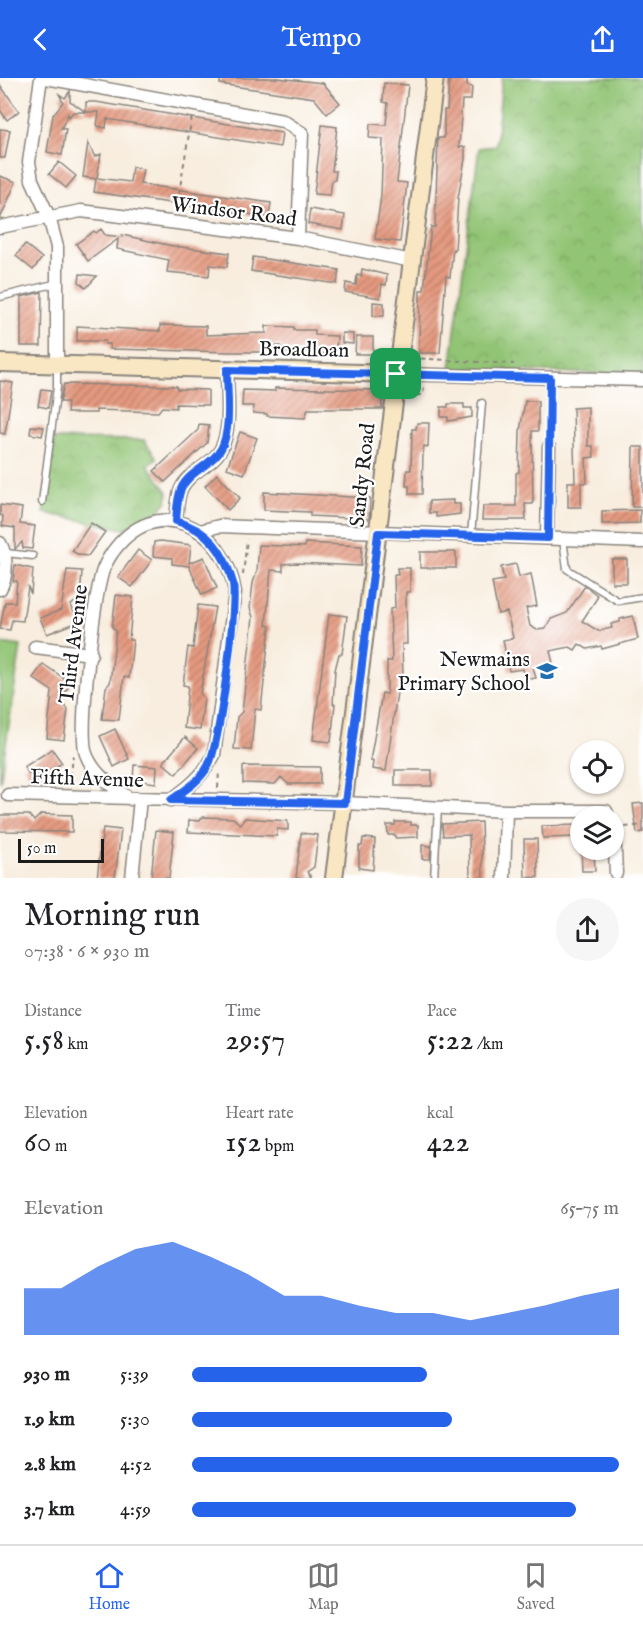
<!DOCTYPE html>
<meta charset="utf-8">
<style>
:root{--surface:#fff;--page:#f6f6f6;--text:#202124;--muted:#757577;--line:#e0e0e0;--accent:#2563eb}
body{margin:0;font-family:"IM FELL English",serif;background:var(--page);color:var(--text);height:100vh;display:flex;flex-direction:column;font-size:22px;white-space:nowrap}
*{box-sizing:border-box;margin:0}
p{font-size:20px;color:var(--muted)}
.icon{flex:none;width:33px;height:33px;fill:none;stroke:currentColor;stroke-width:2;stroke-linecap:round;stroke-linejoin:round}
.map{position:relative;height:800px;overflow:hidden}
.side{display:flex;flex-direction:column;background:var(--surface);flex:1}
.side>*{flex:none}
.tools{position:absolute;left:570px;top:662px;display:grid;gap:12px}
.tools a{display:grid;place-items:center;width:54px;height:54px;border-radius:50%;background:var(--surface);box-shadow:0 2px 4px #0004;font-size:30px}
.scale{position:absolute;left:18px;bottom:15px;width:86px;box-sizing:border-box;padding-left:6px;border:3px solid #1c1c1c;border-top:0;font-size:16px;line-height:21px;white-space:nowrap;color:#1c1c1c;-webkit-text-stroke:4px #fff;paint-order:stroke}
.pin{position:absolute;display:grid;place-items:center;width:51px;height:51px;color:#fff;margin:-26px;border-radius:12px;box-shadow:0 3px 9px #0006}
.round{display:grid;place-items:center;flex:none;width:63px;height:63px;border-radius:32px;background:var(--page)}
.overview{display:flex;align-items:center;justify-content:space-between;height:102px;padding:0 24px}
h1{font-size:33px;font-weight:600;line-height:45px}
.stats{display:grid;grid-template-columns:repeat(3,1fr);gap:9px;height:102px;padding:6px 24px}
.stats div{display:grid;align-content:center}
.stats b{font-size:30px;font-weight:600}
.stats small{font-size:16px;font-weight:400}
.stats p{font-size:16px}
.chart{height:168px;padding:12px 24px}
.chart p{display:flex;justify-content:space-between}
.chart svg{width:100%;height:108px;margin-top:6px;fill:var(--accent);opacity:.7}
ul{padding:0 24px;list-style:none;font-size:20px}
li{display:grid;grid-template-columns:96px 72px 1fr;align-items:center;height:45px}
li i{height:15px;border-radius:8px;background:var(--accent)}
header{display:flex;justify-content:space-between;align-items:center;height:78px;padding:0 24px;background:var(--accent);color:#fff;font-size:27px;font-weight:600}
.tabs{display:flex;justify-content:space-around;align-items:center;height:84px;border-top:2px solid var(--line);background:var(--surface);font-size:16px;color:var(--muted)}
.tabs a{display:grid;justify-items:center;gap:3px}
.tabs .active{color:var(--accent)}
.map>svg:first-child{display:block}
.park{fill:url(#park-crowns);stroke:#577048;stroke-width:1.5}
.pitch{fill:#92c474;stroke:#577048;stroke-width:1.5}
.building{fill:url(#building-hatch)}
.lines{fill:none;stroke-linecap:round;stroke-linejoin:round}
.lane-casing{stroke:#8a847d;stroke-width:9}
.street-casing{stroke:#8a847d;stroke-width:15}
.secondary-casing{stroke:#8a847d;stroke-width:20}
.path{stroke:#8a847d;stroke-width:2;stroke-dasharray:4.5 4.5;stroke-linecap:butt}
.lane{stroke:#fff;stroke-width:6}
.street{stroke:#fff;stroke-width:12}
.secondary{stroke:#f9e7c3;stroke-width:16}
.route-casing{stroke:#fff;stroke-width:12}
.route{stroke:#2563eb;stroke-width:8}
.labels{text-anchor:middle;stroke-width:4.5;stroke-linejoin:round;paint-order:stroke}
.street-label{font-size:21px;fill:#1c1c1c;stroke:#fff}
.poi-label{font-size:21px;fill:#1c1c1c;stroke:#fff;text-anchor:end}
</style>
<header><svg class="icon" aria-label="back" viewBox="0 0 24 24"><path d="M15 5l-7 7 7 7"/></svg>Tempo<svg class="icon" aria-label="share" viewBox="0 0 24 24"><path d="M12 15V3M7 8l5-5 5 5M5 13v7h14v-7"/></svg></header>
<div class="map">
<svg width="643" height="800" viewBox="0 0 643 800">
<defs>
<pattern id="park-crowns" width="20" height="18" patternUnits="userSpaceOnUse" patternTransform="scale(1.5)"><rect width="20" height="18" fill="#92c474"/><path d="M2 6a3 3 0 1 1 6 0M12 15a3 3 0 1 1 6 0" fill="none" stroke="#7da864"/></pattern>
<pattern id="building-hatch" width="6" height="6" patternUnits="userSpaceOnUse" patternTransform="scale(1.5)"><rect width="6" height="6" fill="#e59a80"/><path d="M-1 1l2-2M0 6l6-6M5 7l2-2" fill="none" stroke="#b97d68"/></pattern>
</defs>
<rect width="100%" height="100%" fill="#fff"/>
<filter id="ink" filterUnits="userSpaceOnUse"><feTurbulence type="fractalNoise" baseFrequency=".0167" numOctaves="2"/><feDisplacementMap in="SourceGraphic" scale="12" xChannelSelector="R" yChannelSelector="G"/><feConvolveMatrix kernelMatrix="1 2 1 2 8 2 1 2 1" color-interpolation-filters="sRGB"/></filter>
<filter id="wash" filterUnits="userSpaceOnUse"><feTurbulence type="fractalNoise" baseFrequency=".008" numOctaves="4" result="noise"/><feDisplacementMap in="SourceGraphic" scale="24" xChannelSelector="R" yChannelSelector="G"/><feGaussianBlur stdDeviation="1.35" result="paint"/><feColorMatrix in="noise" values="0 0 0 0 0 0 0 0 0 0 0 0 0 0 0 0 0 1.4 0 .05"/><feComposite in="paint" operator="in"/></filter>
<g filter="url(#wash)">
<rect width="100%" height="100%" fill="#f8edde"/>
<path class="park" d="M502 0H643V297L450 291 479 70 496 68Z
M54 361 144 362 157 380 148 387 168 414 167 423 158 434 124 451 44 435Z"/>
<path class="pitch" d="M0 565 21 568 0 705Z"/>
<g id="blocks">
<path class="building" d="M220 0H277L323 5 340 25 327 36 314 20 220 6Z
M456 0H467V8L472 9 471 22H462L459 69H465V81L458 120 455 172 453 171 450 199 446 198 440 275H419L420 212H424L431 149H435L438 60H444V32H447L449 2H456Z
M384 5 408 7 397 104 407 105 400 164 375 161 381 118 383 61 369 60 370 46 386 47 388 25 383 24Z
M0 7 19 33 7 42 0 32Z
M70 13V23L86 34V24H96L282 55 280 69 107 41 106 50 97 48 99 34H73L69 39 68 36 61 51H66L62 77 47 74 53 37 63 24 59 16 65 20Z
M322 47 337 49 332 93H336L335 102H332L330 117 314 116Z
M0 51 10 52 5 80H0Z
M88 65 95 79 101 76 97 100 130 104 132 89 143 91 140 106 271 125 269 139 94 114 96 101 83 99Z
M59 84 76 98 66 110 49 96Z
M0 98 16 104 0 141Z
M310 131 345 137 343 152 308 146Z
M101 151 105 157 122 159V157L173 168 229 175 227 189 210 187 209 198 167 194 169 182 117 171 118 161 88 183 76 166 94 153 96 155Z
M25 166 42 180 33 192 16 178Z
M253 179 339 192 337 206 251 193Z
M362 191 387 197 386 207 382 206 380 220 345 214 346 205 356 207 357 197 361 198Z
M80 196 97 198 86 210 79 204Z
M42 214 41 268H21V219Z
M373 224 384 225V238H373Z
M160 247 206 248V257L266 255V248L294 249V252H315V257L337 258 336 276 318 275V273L281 275V268H262V274H231L110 271V266H105V263H77V248L160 253Z
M342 255 353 256V266L342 265Z
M356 259H373V276H355Z
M0 303 13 305 5 356 0 355Z
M64 306 177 308V311L208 312V327L176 326V330L162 329 158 334 96 332V335H67L68 324H60Z
M275 310 382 312V331H308L305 340 267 338V336L253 335 254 328H242L243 312 275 313Z
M41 311 51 312 48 330 38 328Z
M525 323H538V353H532L533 426H525L526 442H482L483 428H516V395L519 394 520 353Z
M448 326H464V330H472V339L448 343V339H441V329H448Z
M588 329V368H593L594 379 586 380 587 405H581V429H568V404H575L573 330Z
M417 345H429L428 369 424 368 423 376 422 416H409V408H406L407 392H411L412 351H416Z
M199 346 209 347 207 365 165 404 154 393 198 352Z
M31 348 44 349 42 358 30 356Z
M240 354 257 360 244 396 227 390Z
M633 369H643V429H632Z
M217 396 240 420 228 432 205 408Z
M264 414 370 420 369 441 310 438V434L264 432Z
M453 422V426H460V436L436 439V435H429V423Z
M0 427 22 430 20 446 35 448 32 471 23 470 22 464 15 471V450L2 448 3 438 0 437Z
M640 432V445L602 446V433Z
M91 445 105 454 88 478 79 477 72 473Z
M161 463 191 467 189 485 204 479 217 510 202 517 189 488 172 486V480L153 478 154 464Z
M305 465 362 468 361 488 296 485 283 486V493L271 492 266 547 270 548 261 632 255 631 251 672 234 671 237 639 242 634 253 539 250 530 253 505 257 493 259 467 305 469Z
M138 472 152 482 132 509 118 499Z
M420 474H456V490H420Z
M612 481H627V505H612Z
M516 486 519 499 531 496 537 528 526 530 530 548 537 552 545 551 551 541 567 535 585 508 597 517V520L582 543 598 553 612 550 611 546 620 544V541L633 538 638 561 602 571 601 568 587 571 579 566 575 572 570 569 550 573 553 585 533 589 536 600 525 602 523 591 509 593 503 562 513 560 507 534 498 536 492 504 504 502 501 489Z
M15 487 33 491 31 516 28 509 23 543 12 542 10 552 0 551 5 524H15L17 503H13Z
M397 490H410V514H406V521L407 566H402L403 600H399L386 693 372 691 373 683H370L382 615 387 616V583H392L390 531 395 530 394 497H398Z
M67 492 82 493 80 520 71 527 78 544 47 556 40 540 61 532Z
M116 517 133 519 129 562H133L129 600 124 599 119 642 102 641 106 609 110 605 116 553 112 549Z
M198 527 215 529 200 616 204 620 200 652 184 650 188 608 183 607 188 569 193 570Z
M329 536 347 538 342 576H339L335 592 333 626H335L331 664 313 662Z
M43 586 71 605 60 622 68 631 64 662 47 660 52 613 33 600Z
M115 651 129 681 114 689 100 658Z
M185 659 198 670 176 696 163 685Z
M52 671 62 685 34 703 24 689Z
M134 687 157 689 156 705 133 702Z
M243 688 320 689V706H288L281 699 275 706 243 705Z
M395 692H432V708H395Z
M643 725V754L637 755 633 726Z
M41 736 72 737V754L0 753V737H29L34 743Z
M203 739 233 740 240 746 245 740 288 743V752L277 751V758L188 754 189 742 199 743Z
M395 744H411V747H418V759L395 760V757H388L387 747H395Z
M481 744 483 800H470L469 757 443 758 442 746Z
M580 747V759L543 760 542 748Z
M103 750 121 752 115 800H97Z
M156 752 174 754 169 800H151Z
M301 755 318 757 314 789 307 794 312 800H296Z
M363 760 375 761 373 792 359 790V768H362Z
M524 761H537L538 799 525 800Z
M422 767 431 768 430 781H422Z
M581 771H594L595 793H582Z"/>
</g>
</g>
<g filter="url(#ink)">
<use href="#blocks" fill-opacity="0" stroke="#8a847d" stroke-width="1.5"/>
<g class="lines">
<g class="lane-casing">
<path id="lane" d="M0 219 58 205
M42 424 57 309V288
M471 458 482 325
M563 461 567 491 618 523 643 519
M6 475 33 478
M434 800 438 730"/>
</g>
<g class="street-casing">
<path id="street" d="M41 0 29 84 32 102 49 139 57 169V287
M46 0 283 43 302 55 298 160
M0 149 81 133 298 160 412 183
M396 296 643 302
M176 443C177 433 177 421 181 411 189 393 212 388 221 371 232 350 227 316 227 292
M200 453 219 448 643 464
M547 460 549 369
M0 465C7 477 8 498 0 511
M35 569 91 576
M8 717 345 725 506 733H606L608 738
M130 721C112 708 94 697 86 676 78 652 94 523 102 495 104 488 108 481 112 475 156 413 225 448 235 514L214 677C204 697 189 709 171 722
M614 750 616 795
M132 800 140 721
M504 800 506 733"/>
</g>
<g class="secondary-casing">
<path id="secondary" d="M0 285 396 296
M334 800 435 0"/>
</g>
<path class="path" d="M176 133 192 38
M412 280 514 286
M408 317H423L424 308
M549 357 550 312
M243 497 247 461
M70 707 73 677
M218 710 219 692
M625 749 643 747"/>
<use href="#lane" class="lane"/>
<use href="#street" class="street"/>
<use href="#secondary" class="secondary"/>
</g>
</g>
<g class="lines" filter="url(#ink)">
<g class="route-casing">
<path id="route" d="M227 292 550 300 548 460 378 455 345 725 171 722C185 712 200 703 208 688 220 666 237 530 233 505 224 473 209 452 176 443 177 433 177 421 181 411 189 393 211 388 221 371 232 350 227 316 227 292Z"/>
</g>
<use href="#route" class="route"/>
</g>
<defs>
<g id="school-bare" transform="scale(1.62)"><path d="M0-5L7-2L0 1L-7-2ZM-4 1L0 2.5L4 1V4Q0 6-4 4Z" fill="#1f6fb2" stroke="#fff" stroke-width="2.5" paint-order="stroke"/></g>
</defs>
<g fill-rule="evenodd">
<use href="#school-bare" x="547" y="593"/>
</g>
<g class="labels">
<g class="street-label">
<text transform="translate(234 133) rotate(7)" y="7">Windsor Road</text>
<text transform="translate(304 271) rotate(1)" y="7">Broadloan</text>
<text transform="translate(362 397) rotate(-84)" y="7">Sandy Road</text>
<text transform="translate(73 566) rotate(-83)" y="7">Third Avenue</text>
<text transform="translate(87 700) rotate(2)" y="7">Fifth Avenue</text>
</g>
<g class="poi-label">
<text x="530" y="588">Newmains<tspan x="530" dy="24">Primary School</tspan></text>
</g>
</g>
</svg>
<div class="tools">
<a><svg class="icon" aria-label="locate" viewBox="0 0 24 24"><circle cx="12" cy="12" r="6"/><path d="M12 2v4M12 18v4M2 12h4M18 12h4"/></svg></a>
<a><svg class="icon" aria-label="layers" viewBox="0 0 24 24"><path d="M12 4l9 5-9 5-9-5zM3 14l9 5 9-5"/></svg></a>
</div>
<div class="scale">50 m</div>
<div class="pin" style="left:396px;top:296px;background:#1e9e55"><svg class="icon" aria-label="arrive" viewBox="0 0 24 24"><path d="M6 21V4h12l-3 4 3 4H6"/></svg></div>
</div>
<section class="side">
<div class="overview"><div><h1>Morning run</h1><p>07:38 · 6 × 930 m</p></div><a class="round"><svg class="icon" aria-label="share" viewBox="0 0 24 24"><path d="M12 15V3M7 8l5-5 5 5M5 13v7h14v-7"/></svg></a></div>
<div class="stats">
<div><p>Distance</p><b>5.58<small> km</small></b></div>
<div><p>Time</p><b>29:57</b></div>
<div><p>Pace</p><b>5:22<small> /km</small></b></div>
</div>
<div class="stats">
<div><p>Elevation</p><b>60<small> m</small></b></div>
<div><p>Heart rate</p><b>152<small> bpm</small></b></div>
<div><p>kcal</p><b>422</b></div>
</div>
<div class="chart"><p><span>Elevation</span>65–75 m</p>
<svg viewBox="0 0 160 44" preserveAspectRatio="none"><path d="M0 44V25L10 25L20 16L30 9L40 6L50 12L60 19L70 28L80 28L90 32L100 35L110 35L120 38L130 35L140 32L150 28L160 25V44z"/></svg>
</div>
<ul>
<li><b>930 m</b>5:39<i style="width:55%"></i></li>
<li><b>1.9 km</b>5:30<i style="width:61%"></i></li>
<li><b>2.8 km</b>4:52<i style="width:100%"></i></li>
<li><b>3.7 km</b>4:59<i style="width:90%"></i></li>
</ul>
</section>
<nav class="tabs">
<a class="active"><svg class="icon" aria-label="home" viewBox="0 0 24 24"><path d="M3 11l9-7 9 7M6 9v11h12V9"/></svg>Home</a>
<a><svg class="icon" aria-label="map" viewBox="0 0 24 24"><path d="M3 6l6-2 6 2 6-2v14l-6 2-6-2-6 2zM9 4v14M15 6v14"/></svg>Map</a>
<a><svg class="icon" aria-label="saved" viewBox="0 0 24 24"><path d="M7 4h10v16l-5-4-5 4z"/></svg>Saved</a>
</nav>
